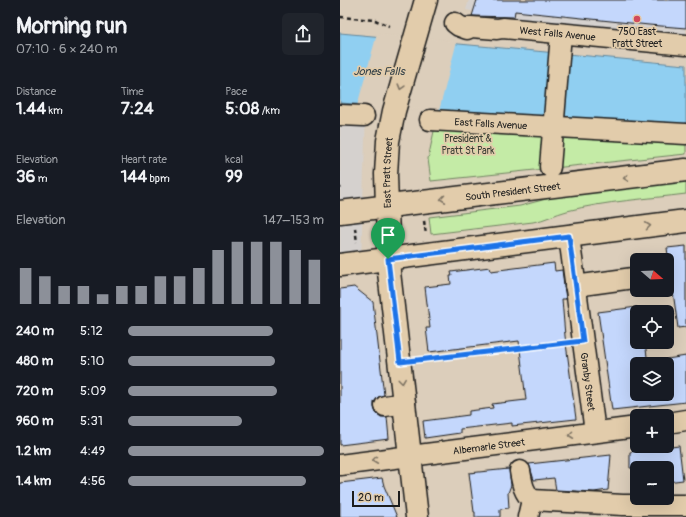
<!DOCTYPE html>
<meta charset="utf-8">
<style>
:root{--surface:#171b24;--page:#20242c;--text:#f1f3f6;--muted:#9ea1a6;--accent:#8c9099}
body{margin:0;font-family:Pangolin,sans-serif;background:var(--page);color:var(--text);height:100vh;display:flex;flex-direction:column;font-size:15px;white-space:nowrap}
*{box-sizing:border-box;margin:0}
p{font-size:13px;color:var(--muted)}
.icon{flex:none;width:22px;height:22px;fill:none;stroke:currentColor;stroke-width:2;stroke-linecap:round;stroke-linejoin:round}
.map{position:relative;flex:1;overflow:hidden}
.panel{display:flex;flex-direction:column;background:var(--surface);width:340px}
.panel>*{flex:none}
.needle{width:26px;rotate:109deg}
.tools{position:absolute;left:290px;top:253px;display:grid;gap:8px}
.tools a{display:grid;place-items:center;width:44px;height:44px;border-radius:6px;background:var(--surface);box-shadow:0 4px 16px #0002;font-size:20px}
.scale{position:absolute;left:12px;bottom:10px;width:48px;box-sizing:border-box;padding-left:4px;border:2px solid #1c1c1c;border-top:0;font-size:11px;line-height:14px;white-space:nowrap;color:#1c1c1c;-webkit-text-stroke:3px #e2ccab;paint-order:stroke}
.pin{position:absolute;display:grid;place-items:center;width:34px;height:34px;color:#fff;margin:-41px -17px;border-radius:50% 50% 50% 0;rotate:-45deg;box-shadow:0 0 4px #0007}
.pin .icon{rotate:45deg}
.round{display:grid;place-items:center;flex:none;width:42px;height:42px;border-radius:6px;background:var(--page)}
.headline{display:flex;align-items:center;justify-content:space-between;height:68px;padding:0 16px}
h1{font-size:22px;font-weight:800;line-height:30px}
.figures{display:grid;grid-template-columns:repeat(3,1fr);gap:6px;height:68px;padding:4px 16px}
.figures div{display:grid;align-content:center}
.figures b{font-size:17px;font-weight:800}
.figures small{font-size:11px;font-weight:400}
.figures p{font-size:11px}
.chart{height:112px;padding:8px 16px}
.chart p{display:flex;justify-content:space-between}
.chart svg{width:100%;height:72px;margin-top:4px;stroke:var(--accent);stroke-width:6}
ul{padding:0 16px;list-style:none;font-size:13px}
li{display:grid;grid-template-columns:64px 48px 1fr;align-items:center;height:30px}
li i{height:10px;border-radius:5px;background:var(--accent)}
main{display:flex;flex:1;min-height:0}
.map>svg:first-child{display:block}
.built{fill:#d5d1ce}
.green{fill:#c4eba6;stroke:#708461}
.water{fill:#90cff1;stroke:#62879c}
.pier{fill:#dccebb}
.building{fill:#c4d7fc;stroke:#1c1c1c}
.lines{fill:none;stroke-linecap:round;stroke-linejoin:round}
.minor-casing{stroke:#1c1c1c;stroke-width:23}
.major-casing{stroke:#1c1c1c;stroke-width:25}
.path{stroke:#1c1c1c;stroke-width:2.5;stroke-dasharray:4 3;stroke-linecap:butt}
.minor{stroke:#e2ccab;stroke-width:20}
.major{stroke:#e2ccab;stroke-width:22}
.oneway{stroke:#7f7464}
.route-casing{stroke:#fff;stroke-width:8}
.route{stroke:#1a73e8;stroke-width:5}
.poi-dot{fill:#d1495b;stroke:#e2ccab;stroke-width:1.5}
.labels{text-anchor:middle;stroke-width:3.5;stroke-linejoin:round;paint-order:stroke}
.poi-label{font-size:10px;fill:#1c1c1c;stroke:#e2ccab}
.street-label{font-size:10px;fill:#1c1c1c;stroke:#e2ccab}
.park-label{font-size:10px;fill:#353b31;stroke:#e2ccab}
.water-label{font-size:11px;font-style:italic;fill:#334047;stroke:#e2ccab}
</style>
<main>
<section class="panel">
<div class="headline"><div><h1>Morning run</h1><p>07:10 · 6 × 240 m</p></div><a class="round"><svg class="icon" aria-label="share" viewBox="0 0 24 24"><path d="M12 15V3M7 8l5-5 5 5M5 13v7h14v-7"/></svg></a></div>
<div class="figures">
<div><p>Distance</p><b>1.44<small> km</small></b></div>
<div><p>Time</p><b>7:24</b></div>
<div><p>Pace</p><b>5:08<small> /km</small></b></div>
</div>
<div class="figures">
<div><p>Elevation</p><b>36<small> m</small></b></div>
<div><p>Heart rate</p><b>144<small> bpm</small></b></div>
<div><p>kcal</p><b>99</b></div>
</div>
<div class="chart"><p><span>Elevation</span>147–153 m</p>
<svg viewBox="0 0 160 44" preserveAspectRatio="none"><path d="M5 44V22M15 44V27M25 44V33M35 44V33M45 44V38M55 44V33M65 44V33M75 44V27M85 44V27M95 44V22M105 44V11M115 44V6M125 44V6M135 44V6M145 44V11M155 44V17"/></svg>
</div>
<ul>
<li><b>240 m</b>5:12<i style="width:74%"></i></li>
<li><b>480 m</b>5:10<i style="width:75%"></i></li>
<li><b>720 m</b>5:09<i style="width:76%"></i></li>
<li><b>960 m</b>5:31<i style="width:58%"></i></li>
<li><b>1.2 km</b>4:49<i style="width:100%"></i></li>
<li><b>1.4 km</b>4:56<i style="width:91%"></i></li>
</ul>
</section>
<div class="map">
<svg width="346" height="517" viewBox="0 0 346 517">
<rect width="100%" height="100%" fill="#dccebb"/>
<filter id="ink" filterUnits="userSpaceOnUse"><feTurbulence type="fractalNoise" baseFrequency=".025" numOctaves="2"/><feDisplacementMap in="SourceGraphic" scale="8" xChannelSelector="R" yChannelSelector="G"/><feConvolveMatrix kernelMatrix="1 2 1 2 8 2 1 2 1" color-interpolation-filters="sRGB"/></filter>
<g filter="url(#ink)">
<path class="built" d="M129 0H346V35L210 24 126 10Z
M0 107 26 108 21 262 0 265Z"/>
<path class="green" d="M99 108 346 126V154L91 181 88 159Z
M346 180V194C307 199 266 201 227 211 215 214 205 220 193 222L91 234 89 217 180 206 225 194Z"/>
<path class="water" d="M0 33 346 65V126L0 103Z"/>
<path class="pier" d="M37 34 117 41 99 111 17 106Z"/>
<path class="building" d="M137 0H346V28L309 25 175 11 174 17 132 16Z
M346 246V327L338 328 327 248Z
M214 263 215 271 222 270 226 299H222L225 336 236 419 172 426V423L120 429V433L85 438 83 421 129 415V411L153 408 152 404 186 400 179 341 89 352 86 328H90L85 287 111 284 110 276H112L111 272 150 267 151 271Z
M14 287 33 302 44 395 38 397 34 402V407L36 413 41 417H47L49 439 0 445V289Z
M297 307V342H305L308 364H297V394H327V359L346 356V402L272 410 258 312Z
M339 446 343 480 327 482V468H290V452Z
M271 455 268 490 254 492 216 490 214 478 194 480 189 464Z
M169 469 171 485 168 493 169 508 160 509V517H135V512H134L129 473Z
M42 478 44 486 57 517H0V483Z"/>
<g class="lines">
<g class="minor-casing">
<g id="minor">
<path id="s1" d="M115 23 119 26 127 29 131 27 157 29 163 28 346 45"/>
<path d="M0 115 24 116"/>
<path id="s2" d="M90 120 346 134"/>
<path d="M210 167 221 34"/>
<path id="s3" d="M229 236 255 432"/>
<path d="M235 286 293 278"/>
<path d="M45 406 65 403"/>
<path d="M327 423 346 420"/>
<path id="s4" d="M0 465 297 427"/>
<path d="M180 471C182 482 183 492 192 500L188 517"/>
<path d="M192 500 283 505H346"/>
</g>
</g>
<g class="major-casing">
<g id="major">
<path id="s5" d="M0 212 346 170"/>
<path d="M0 265 346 221"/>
<path id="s6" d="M77 517 49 272 46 174 48 141 54 111 86 0"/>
</g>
</g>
<path class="path" d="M0 17 35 20 49 26
M0 188 1 187
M84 221 86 234
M15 228 17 242
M76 360 226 342"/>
<use href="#minor" class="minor"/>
<use href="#major" class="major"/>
</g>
<defs><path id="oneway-chevron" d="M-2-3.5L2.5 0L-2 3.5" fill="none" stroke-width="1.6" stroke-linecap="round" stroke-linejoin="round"/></defs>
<g class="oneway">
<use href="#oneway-chevron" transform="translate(61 87) rotate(106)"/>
<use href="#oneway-chevron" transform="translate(286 178) rotate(174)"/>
<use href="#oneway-chevron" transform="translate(103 199) rotate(173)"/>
<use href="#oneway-chevron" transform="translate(308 226) rotate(-7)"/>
<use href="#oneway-chevron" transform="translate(62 381) rotate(83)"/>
<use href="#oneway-chevron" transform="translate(231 435) rotate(173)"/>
<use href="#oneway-chevron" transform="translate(35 460) rotate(173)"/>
</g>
</g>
<g class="lines" filter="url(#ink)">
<g class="route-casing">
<path id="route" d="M229 236 243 341 60 362 48 259Z"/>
</g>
<use href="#route" class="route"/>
</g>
<circle class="poi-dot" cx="297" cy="19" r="4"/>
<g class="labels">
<g class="poi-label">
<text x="297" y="35">750 East<tspan x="297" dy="12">Pratt Street</tspan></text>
</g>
<g class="street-label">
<text dy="4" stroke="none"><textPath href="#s1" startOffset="105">West Falls Avenue</textPath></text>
<text dy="4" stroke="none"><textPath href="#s2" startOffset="61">East Falls Avenue</textPath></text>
<text dy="4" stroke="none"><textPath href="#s6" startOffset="346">East Pratt Street</textPath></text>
<text dy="4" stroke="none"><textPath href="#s5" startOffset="174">South President Street</textPath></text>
<text dy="4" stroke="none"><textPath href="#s3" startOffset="147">Granby Street</textPath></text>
<text dy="4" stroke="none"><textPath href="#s4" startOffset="150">Albemarle Street</textPath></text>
</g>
<g class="park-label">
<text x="128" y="142">President &amp;<tspan x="128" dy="12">Pratt St Park</tspan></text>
</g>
<g class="water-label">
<text x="39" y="75">Jones Falls</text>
</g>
</g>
</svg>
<div class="tools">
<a><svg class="needle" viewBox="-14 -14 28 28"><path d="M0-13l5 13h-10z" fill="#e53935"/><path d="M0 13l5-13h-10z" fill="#9ea1a6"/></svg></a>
<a><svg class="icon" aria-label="locate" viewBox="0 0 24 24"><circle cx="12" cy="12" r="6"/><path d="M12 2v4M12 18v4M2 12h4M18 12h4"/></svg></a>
<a><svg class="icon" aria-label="layers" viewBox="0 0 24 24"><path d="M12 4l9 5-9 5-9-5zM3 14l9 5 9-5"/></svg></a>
<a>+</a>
<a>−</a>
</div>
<div class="scale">20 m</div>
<div class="pin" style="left:48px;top:259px;background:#1e9e55"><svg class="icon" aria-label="arrive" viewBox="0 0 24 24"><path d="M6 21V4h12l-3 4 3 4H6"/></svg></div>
</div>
</main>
